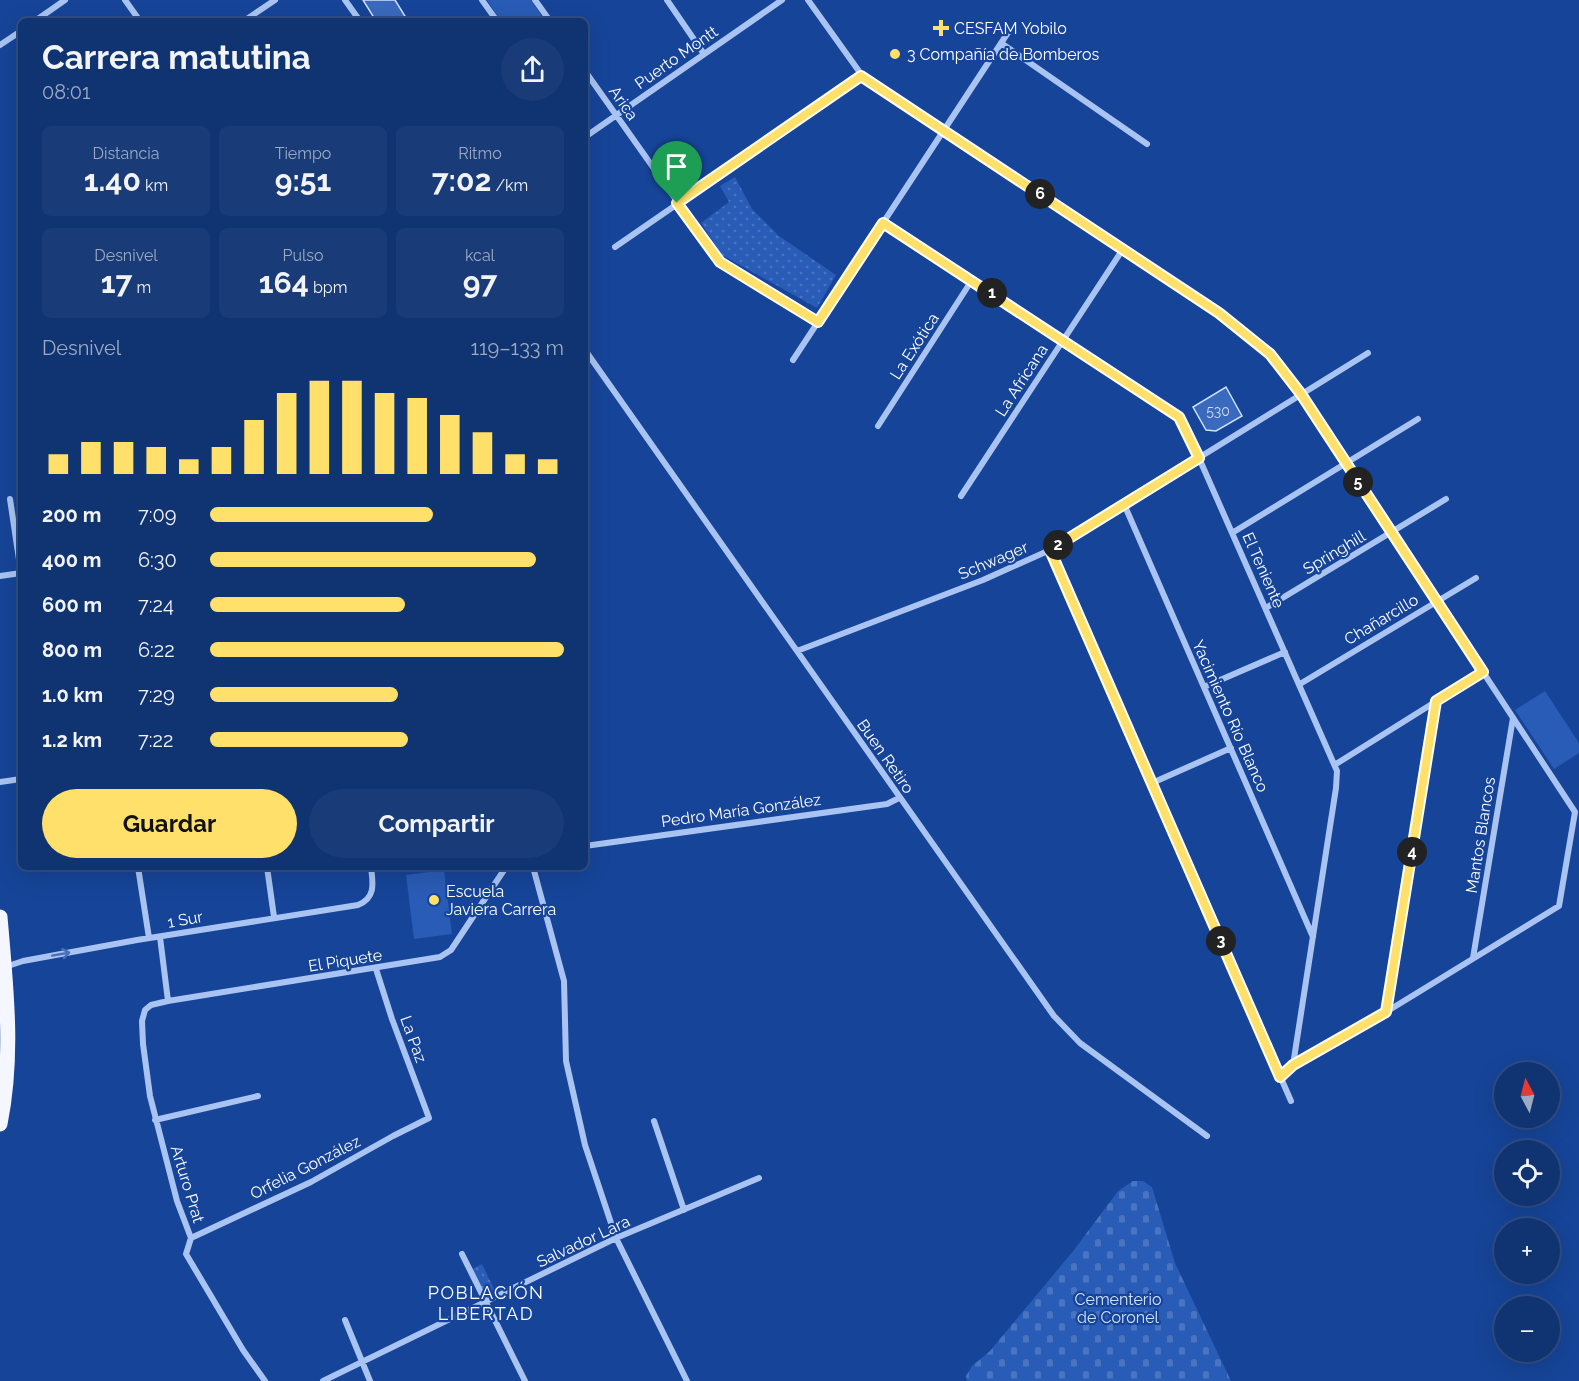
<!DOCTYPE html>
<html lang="es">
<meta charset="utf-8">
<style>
:root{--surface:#103372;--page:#193b77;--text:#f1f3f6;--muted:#9caac4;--line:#304e84;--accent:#ffe06a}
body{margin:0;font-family:Raleway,sans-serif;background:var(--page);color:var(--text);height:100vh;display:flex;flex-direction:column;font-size:22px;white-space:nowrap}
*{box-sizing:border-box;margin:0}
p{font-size:20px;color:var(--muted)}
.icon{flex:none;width:33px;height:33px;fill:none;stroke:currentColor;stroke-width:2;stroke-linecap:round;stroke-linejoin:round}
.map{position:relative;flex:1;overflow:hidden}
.side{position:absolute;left:18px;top:18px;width:570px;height:852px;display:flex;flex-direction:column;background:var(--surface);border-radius:9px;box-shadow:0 6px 24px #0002,0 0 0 2px var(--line)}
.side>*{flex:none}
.needle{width:39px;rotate:353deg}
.controls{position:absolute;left:1494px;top:1062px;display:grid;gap:12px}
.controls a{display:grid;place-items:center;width:66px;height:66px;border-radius:50%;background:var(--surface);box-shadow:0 6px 24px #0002,0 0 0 2px var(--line);font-size:30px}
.pin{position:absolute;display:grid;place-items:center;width:51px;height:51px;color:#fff;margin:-62px -26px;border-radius:50% 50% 50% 0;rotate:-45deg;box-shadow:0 0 6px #0007}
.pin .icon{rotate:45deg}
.km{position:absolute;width:30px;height:30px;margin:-15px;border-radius:50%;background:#222;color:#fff;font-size:16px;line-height:30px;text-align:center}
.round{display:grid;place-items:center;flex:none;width:63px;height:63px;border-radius:32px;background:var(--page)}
.head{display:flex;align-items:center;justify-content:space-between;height:102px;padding:0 24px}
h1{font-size:33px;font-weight:700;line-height:45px}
.stats{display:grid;grid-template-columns:repeat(3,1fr);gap:9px;height:102px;padding:6px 24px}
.stats div{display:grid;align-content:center;border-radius:9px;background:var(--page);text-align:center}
.stats b{font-size:30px;font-weight:700}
.stats small{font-size:16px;font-weight:400}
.stats p{font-size:16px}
.chart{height:168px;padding:12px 24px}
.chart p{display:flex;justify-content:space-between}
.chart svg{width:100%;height:108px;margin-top:6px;stroke:var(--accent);stroke-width:6}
.cta{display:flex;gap:12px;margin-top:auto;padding:12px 24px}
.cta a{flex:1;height:69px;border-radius:36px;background:var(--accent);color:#111;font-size:24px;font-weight:700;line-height:69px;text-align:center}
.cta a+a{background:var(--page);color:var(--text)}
ul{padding:0 24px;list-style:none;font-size:20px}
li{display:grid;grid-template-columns:96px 72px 1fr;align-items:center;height:45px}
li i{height:15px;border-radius:8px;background:var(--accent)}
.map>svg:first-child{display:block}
.green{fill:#295cb6}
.cemetery{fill:url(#cemetery-stones)}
.park{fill:url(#park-dots)}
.building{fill:#3a6abe;stroke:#d0e1fc;stroke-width:1.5}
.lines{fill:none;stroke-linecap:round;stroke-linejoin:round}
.minor{stroke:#a9c4f2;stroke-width:6}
.primary{stroke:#f4f7ff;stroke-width:15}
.oneway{stroke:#4971b8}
.route-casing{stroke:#fff;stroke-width:12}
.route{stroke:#ffe06a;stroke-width:8}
.poi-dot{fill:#ffe06a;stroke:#164498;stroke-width:2}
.labels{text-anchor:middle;stroke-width:4.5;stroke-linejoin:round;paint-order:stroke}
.number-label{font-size:14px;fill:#cedaef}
.poi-label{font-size:16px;fill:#fff;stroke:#164498;text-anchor:start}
.street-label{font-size:16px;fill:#fff;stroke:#164498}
.park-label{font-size:16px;fill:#d0e1fc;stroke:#164498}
.neighbourhood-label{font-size:18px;letter-spacing:1.5px;fill:#fff;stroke:#164498}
</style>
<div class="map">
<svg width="1579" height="1381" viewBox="0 0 1579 1381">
<defs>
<pattern id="cemetery-stones" width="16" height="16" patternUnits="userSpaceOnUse" patternTransform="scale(1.5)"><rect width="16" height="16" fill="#295cb6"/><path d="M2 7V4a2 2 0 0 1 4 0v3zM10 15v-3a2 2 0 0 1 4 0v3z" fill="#4974c1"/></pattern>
<pattern id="park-dots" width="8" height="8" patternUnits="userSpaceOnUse" patternTransform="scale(1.5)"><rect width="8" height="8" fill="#295cb6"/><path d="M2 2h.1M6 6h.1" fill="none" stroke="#4974c1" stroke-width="1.8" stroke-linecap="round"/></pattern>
</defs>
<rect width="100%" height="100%" fill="#164498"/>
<path class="green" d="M487 0H531L545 21H501Z
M1545 691 1579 743V753L1554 769 1515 710Z
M444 870 452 934 414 939 406 875Z"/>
<path class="cemetery" d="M1133 1181H1143L1152 1187 1175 1263 1231 1381H967L966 1376 972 1366 990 1351 1074 1250 1118 1191Z"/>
<path class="park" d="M735 177 752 209 779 236 836 275 817 308 722 255 701 223 729 202 720 186Z
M482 1264 495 1291 485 1296 472 1269Z"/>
<path class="building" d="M363 0H395L408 21H376Z
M1226 387 1242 416 1216 431 1206 430 1193 407Z"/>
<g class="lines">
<path class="minor" d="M125 0 140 21
M345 0 360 21
M482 0 497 21
M535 0 550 21
M667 0 704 54
M808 0 866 81 1219 313 1270 354 1301 395 1575 812 1559 906 1386 1012 1293 1065
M35 21 65 0
M244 21 275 0
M1001 43 1147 144
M0 45 21 31
M585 71 720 262 818 322
M585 137 782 0
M883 223 1173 412 1184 424 1337 771 1336 788 1293 1065 1280 1077
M615 247 861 77
M585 350 1054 1016 1080 1043 1207 1136
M793 360 1009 31
M878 426 972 280
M961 496 1123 249
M10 499 21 573
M1124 504 1313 937
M1232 533 1418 419
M1050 550 1291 1101
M0 576 21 573
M1266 608 1446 499
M797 651 983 580 1050 550 1368 353
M1300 684 1476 578
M1204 687 1285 652
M1336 764 1483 672
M0 782 21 779
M1152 783 1231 748
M585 846 887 804 899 798
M138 867 149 938
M267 867 274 917
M533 867 564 981 566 1061 585 1145 616 1238 687 1381
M160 937 168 1001
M1473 958 1513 718
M5 967 23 961 137 940 358 905C376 898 373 883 371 867
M1386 1012 1436 701
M155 1120 258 1096
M654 1121 684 1210
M191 1238 311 1182 393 1136 429 1118 392 1019 376 969
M462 1254 525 1381
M345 1320 370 1381
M265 1381 243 1350 186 1254 191 1238 177 1201 150 1096 143 1044 142 1021 145 1010 151 1005 168 1001 440 957 451 950 506 867
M323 1381 616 1238 759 1178"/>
<path class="primary" d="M0 917C6 987 14 1055 0 1124"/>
</g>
<defs><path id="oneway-shaft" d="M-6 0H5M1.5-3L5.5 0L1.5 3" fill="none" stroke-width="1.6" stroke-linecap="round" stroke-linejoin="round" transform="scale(1.5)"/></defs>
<use class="oneway" href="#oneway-shaft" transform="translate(61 954) rotate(-10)"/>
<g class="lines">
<g class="route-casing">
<path id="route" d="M861 76 1219 313 1270 354 1301 394 1483 672 1436 701 1386 1012 1293 1065 1280 1077 1050 550 1199 458 1179 417 883 223 818 322 720 262 677 203Z"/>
</g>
<use href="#route" class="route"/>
</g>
<g class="poi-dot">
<path d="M938 19h6v6h6v6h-6v6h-6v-6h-6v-6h6z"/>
<circle cx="895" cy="54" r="6"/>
<circle cx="434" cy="900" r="6"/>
</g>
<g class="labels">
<g class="number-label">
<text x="1218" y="416">530</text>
</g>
<g class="poi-label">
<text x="954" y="34">CESFAM Yobilo</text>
<text x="907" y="60">3 Compañía de Bomberos</text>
<text x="446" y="897">Escuela<tspan x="446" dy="18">Javiera Carrera</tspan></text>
</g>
<g class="street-label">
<text transform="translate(676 57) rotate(-35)" y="6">Puerto Montt</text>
<text transform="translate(624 103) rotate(55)" y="6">Arica</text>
<text transform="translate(914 346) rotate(-57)" y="6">La Exótica</text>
<text transform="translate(1021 380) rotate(-57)" y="6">La Africana</text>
<text transform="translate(1334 552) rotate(-31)" y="6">Springhill</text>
<text transform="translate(993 560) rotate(-23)" y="6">Schwager</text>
<text transform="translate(1264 570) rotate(66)" y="6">El Teniente</text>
<text transform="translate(1381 619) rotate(-31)" y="6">Chañarcillo</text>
<text transform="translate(1231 716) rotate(66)" y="6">Yacimiento Río Blanco</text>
<text transform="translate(886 756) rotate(55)" y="6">Buen Retiro</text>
<text transform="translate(741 810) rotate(-8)" y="6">Pedro María González</text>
<text transform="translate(1480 835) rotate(-81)" y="6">Mantos Blancos</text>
<text transform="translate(185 919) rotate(-10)" y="6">1 Sur</text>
<text transform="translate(345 960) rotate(-9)" y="6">El Piquete</text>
<text transform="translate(414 1039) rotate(70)" y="6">La Paz</text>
<text transform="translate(305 1167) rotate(-27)" y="6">Orfelia González</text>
<text transform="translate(188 1184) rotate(73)" y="6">Arturo Prat</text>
<text transform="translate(583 1241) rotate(-25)" y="6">Salvador Lara</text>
</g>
<g class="park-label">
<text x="1118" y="1305">Cementerio<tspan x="1118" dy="18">de Coronel</tspan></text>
</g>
<g class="neighbourhood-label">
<text x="486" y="1299">POBLACIÓN<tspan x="486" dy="21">LIBERTAD</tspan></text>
</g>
</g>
</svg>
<div class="controls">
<a><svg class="needle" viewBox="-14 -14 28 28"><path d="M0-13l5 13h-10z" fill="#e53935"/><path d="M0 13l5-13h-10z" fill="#9caac4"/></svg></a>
<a><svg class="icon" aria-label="locate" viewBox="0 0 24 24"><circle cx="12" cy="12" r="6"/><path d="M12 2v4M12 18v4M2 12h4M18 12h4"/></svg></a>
<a>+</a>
<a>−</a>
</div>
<div class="pin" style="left:677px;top:203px;background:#1e9e55"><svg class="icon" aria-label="arrive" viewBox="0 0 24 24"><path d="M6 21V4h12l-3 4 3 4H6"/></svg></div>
<b class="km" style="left:992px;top:293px">1</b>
<b class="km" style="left:1058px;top:545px">2</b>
<b class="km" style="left:1221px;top:941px">3</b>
<b class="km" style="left:1412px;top:852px">4</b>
<b class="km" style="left:1358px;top:482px">5</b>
<b class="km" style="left:1040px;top:194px">6</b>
<section class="side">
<div class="head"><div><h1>Carrera matutina</h1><p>08:01</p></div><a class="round"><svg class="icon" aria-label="share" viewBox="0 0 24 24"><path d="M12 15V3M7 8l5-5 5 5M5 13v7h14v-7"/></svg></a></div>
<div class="stats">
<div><p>Distancia</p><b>1.40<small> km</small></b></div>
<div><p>Tiempo</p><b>9:51</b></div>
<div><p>Ritmo</p><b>7:02<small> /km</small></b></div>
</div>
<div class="stats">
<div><p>Desnivel</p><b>17<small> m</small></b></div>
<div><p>Pulso</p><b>164<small> bpm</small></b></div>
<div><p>kcal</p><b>97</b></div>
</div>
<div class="chart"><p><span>Desnivel</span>119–133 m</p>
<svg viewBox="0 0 160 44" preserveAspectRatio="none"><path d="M5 44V36M15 44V31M25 44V31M35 44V33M45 44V38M55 44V33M65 44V22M75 44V11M85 44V6M95 44V6M105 44V11M115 44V13M125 44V20M135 44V27M145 44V36M155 44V38"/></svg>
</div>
<ul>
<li><b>200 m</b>7:09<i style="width:63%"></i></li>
<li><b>400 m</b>6:30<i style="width:92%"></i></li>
<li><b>600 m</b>7:24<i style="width:55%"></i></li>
<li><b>800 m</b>6:22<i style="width:100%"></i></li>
<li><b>1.0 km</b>7:29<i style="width:53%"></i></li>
<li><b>1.2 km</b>7:22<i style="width:56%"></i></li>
</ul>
<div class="cta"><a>Guardar</a><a>Compartir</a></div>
</section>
</div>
